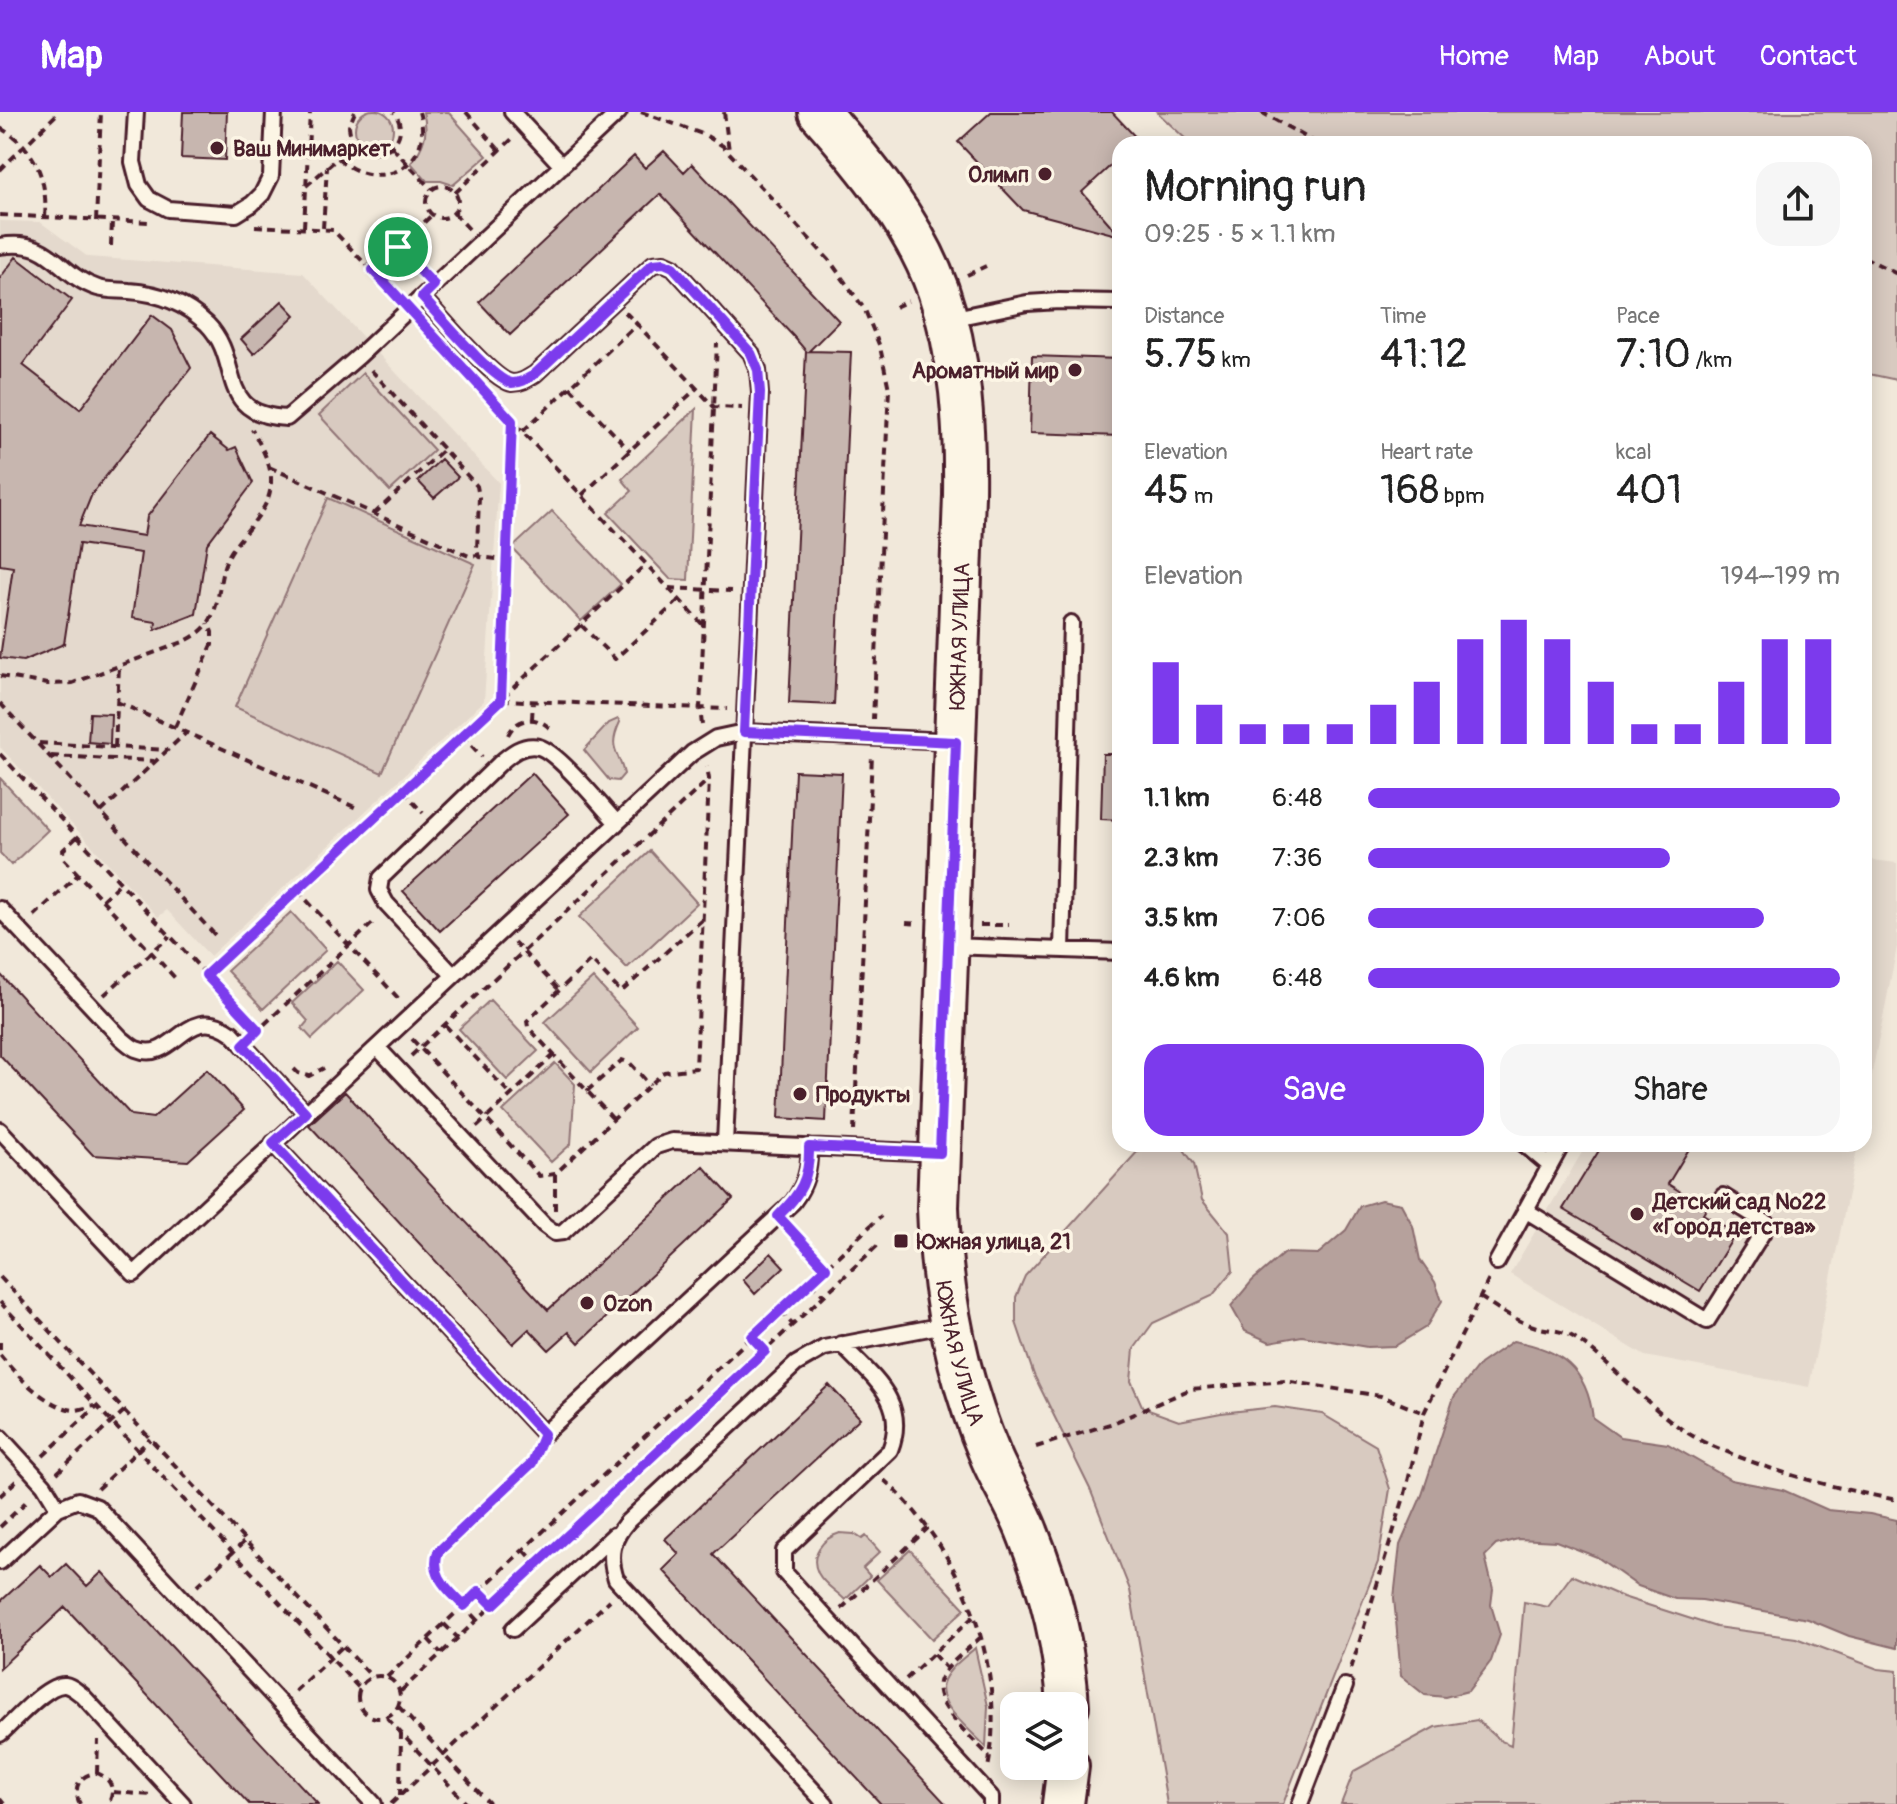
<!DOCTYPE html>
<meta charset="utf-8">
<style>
:root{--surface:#fff;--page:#f6f6f6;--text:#222;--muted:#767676;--accent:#7c3aed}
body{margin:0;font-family:Pangolin,sans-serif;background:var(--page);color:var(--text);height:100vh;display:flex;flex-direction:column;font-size:30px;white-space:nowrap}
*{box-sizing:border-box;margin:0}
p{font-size:26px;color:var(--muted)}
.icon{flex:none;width:44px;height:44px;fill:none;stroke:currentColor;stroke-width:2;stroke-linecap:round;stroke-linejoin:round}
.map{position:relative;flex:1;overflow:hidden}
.drawer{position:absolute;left:1112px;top:24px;width:760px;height:1016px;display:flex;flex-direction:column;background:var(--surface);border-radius:24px;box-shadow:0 4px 20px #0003}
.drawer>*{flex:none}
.fabs{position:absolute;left:1000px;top:1580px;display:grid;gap:16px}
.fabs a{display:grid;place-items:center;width:88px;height:88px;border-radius:16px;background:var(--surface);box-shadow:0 4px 20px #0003;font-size:40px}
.pin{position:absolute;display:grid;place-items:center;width:68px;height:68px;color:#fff;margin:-34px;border:4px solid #fff;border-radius:50%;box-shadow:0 2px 8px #0007}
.round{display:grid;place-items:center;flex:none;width:84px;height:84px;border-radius:24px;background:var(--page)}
.head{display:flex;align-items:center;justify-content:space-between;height:136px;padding:0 32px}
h1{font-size:44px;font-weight:600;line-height:60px}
.stats{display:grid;grid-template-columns:repeat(3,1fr);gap:12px;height:136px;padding:8px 32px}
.stats div{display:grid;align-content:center}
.stats b{font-size:40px;font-weight:600}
.stats small{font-size:22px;font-weight:400}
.stats p{font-size:22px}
.chart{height:224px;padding:16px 32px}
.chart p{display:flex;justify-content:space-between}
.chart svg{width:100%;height:144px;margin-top:8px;stroke:var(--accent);stroke-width:6}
.button{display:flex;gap:16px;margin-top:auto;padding:16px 32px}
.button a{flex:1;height:92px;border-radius:24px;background:var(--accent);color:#fff;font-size:32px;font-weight:600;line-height:92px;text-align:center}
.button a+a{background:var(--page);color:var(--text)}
ul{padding:0 32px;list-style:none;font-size:26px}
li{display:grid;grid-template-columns:128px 96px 1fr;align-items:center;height:60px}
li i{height:20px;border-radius:10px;background:var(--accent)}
header{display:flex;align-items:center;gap:48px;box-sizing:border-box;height:112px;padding:0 40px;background:var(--accent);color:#fff}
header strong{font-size:38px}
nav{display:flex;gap:44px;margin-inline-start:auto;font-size:28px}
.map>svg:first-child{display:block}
.built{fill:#e4d9cd}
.green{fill:#d8cac0;stroke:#917476;stroke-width:2}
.water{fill:#b6a19c;stroke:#8b6d6f;stroke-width:2}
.building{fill:#c7b6af;stroke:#4a1f2b;stroke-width:2}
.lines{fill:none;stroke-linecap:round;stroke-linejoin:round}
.lane-casing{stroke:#4a1f2b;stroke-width:20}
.secondary-casing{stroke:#4a1f2b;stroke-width:46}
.path{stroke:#4a1f2b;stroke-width:4;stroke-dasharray:8 6;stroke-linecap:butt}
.lane{stroke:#fcf5e5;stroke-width:14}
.secondary{stroke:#fcf5e5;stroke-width:40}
.route-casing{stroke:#fff;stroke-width:16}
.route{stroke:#7c3aed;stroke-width:10}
.poi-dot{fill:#4a1f2b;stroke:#fcf5e5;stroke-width:3}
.labels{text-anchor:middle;stroke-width:7;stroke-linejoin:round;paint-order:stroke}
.poi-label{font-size:22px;font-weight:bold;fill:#4a1f2b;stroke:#fcf5e5;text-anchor:start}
.street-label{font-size:22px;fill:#4a1f2b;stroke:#fcf5e5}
</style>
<header>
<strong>Map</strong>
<nav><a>Home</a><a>Map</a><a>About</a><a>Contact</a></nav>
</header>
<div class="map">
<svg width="1897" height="1692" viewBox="0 0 1897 1692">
<rect width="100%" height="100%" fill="#f1e8da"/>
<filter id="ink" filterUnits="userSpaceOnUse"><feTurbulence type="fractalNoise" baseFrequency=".0125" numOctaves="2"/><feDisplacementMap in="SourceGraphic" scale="16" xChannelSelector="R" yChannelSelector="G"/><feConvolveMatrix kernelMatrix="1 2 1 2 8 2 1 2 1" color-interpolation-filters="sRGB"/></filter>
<g filter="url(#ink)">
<path class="built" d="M0 109 40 110 88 145 303 161 499 371 484 589 210 844 167 798 158 805 0 635Z
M1864 747 1897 751V835L1864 1001Z
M1587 1032H1858L1809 1275 1645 1244 1510 1162Z"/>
<path class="green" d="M355 17a19 19 0 1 1 38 0a19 19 0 1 1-38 0Z
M423 0H448L487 44 453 73 441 69H427L411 51C424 35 429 20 423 0Z
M1157 0H1897V268L1864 261V32H1191Z
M363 261 434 338 390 379 319 303Z
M696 297 688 468 670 467 608 401 632 379 622 367Z
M328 386 475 452 382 661 235 595Z
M552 399 621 472 581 509 512 436Z
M618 607 620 610C607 638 619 639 624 662L618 669 609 668 584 638 609 611Z
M0 666 48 718 11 753 0 741Z
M650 739 697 791 627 856 579 805Z
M291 800 326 838 263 897 227 859Z
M337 849 364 878 312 927 302 916 308 909 292 891Z
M593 866 638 915 591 960 545 910Z
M490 888 538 939 507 968 459 917Z
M555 951 575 972 571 1032 551 1050 503 999Z
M1148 1032H1180L1194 1052 1202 1088 1229 1121 1233 1159 1212 1184 1153 1211 1134 1237 1131 1269 1143 1296 1179 1309 1221 1301 1275 1295 1322 1302 1376 1334 1390 1377 1378 1450 1283 1692H1167L1130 1478 1090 1377 1034 1263 1016 1210V1185L1025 1164 1138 1039Z
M840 1421 854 1422 862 1427 866 1424 880 1440 863 1456 870 1464 845 1488C837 1479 825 1474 818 1461 809 1443 823 1426 840 1421Z
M910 1438 965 1497 932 1527 877 1468Z
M1572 1463 1623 1485 1716 1515 1796 1526 1878 1557 1897 1559V1692H1341L1354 1659 1435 1615 1477 1608 1501 1629 1511 1633 1524 1490 1548 1495Z
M975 1536 988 1594 986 1635C972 1619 933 1591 944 1568 950 1555 965 1545 975 1536Z"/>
<path class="water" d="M1381 1088 1401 1092 1413 1114 1420 1148 1435 1170 1442 1189 1426 1215 1395 1234 1367 1235 1302 1224 1270 1230 1245 1219 1231 1194 1252 1169 1284 1141 1318 1142 1346 1118 1360 1094Z
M1513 1229C1560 1237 1587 1256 1593 1306L1620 1325 1668 1332 1731 1368 1783 1378 1828 1398 1870 1402 1897 1408V1536L1849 1524 1808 1507 1702 1488 1675 1487 1638 1474 1597 1445 1556 1429 1518 1427 1496 1433 1485 1444 1493 1477 1491 1493 1500 1523 1491 1549 1468 1579 1445 1585 1425 1583 1401 1564 1394 1486 1400 1433 1422 1383 1454 1285 1480 1252Z"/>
<path class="building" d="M183 0H227L225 48 181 46Z
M991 0H1112L1142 32H1120V45L1082 80 1120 124 1023 98 958 30Z
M664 39 684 60 692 52 839 209 809 239 851 240 834 593 789 591 806 239 794 225 660 82 510 223 479 190 634 44 645 56Z
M16 145 72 188 23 253 80 297 152 203 172 218 191 256 92 382 79 414 144 424 147 405 210 323 229 338 236 335 253 371 207 432 196 502 155 518 156 510 132 506 141 441 79 432 64 532 23 549 0 546 13 455 0 453V166Z
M282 189 295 203 254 242 241 227Z
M1032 244 1120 247V324L1030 321Z
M441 347 458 365 434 386 418 369Z
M90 601 111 602 110 632 88 630Z
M1103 642H1120V708L1101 707Z
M795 659 842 661 826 1009 779 1006Z
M532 661 569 702 440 819 403 779Z
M0 862 131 1003 153 1006 207 957 244 998 188 1049 93 1043 0 943Z
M345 980 548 1198 703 1054 733 1087 579 1231 569 1220 549 1238 529 1217 513 1232 309 1013Z
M1603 1032H1692L1668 1072 1707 1096 1703 1102 1736 1121 1700 1179 1563 1097Z
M771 1141 784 1155 755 1182 743 1168Z
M829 1273 860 1306 713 1442 946 1692H881L663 1458 679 1442 665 1427Z
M66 1452 87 1474 102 1460 318 1692H249L65 1495 0 1556V1490L40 1453 52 1465Z"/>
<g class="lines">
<g class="lane-casing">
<path id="lane" d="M136 0 133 50 139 73 149 87 168 97 236 102 252 92 262 82 271 64 274 0
M512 0 562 54
M0 134C53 125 57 163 98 176 108 179 119 178 129 179 158 181 185 191 207 212 244 249 214 303 287 306L359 244 619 0
M422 185C438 202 493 269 512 271 521 271 527 267 535 262L653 152 664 151 673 155 751 241 758 258 760 281 725 1031
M950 207 1027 191 1059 189 1120 190
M0 797 121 926C125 929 131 935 136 937 175 953 185 888 232 921L306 1001
M949 834 1120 840
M1062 837 1071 511
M453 863 386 791 379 778 381 766 499 652C510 642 523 631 539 635 559 641 601 694 617 711
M377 935 544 1113 555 1121 563 1120 656 1034 672 1029 938 1041
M0 1018 134 1162 692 641 716 626 744 620 951 629
M273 1031 544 1322 793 1090C806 1072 810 1057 809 1035
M1524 1032 1549 1053
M1525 1098 1707 1209 1768 1112 1723 1084
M1497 1150 1562 1032
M841 1232C872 1265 909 1289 890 1338L784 1439V1460L991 1685V1692
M0 1325 44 1373 58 1396
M0 1450 58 1396 78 1388 97 1395 374 1692
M513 1517 614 1423
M0 1622C14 1610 47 1571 65 1573 72 1574 76 1579 82 1583L183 1692
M826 1692 616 1467C608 1443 612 1427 628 1409L796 1252 824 1236 950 1212
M1300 1692 1345 1574"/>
</g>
<g class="secondary-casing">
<g id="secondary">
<path id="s1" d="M819 0C865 52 914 111 938 178 961 244 965 314 964 383L938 1095C941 1180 957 1266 991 1345 1002 1371 1018 1395 1028 1422 1050 1476 1065 1536 1068 1594"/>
<path d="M1063 1692 1068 1654"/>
</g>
</g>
<path class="path" d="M355 0 349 14C353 63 420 37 394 0
M466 0 500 39
M641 0 705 23 723 34 830 149 865 198 880 235 889 277 873 607
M724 0 729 39
M1261 0 1318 32
M0 16C35 35 48 67 45 106
M392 35 431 77
M338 46C379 84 436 53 419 0
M0 58 59 0
M426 90a16 16 0 1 1 32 0a16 16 0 1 1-32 0Z
M306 74 354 32
M455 81 512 27
M454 101 469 117
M0 103 150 110
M96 109 101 0
M255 114 333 118 397 185
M304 115 310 0
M323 116 327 56
M111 134 112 109
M398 135 421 159
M1864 145 1897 162
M373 158 432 103
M967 163 986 154
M895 195 908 189
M625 200 637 212
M371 258 477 374 479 385 477 438 479 445 506 448
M570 275 630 339
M487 282 704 514
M512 309 501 588 727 597
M523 319 637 212 714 295 742 296
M269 355 469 444 478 443
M582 383 697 276
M374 402 444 337
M669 476 732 479
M581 513 615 547 679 488
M0 564 48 572 73 571 183 530C193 525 202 520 208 511 222 491 217 466 228 445 241 420 271 400 271 370 272 352 260 333 252 317
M117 590 359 697
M0 591 215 823
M532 607 533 589
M702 613 700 596 717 231
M175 615 212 533V520L208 511
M462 623 482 645
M508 623C517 604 540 603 552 619
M39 631 168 638
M115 635 119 555
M0 642 247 906
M51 644 154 649
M403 679 423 701
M101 700 187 620
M77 725 63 738 64 747 177 868
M297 778 400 888
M102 788 120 771
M34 804 79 762
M906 811 919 812
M980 813H1009
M514 830 559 878
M206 862 646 452
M104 883 170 824
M445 913 511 983
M254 922 376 808
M412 927 539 1064 555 1062 664 960 696 956 709 667 707 654
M411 944 709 667
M294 957 298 961 309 964 324 956
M587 979 622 948 630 951 650 973
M613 1007 528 915 527 909 591 848 621 880 703 807
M477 1015 554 943
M854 1019 872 644
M555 1062V1099
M790 1117 825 1155
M0 1165 372 1565
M811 1170 824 1184
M1480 1185C1498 1197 1519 1211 1540 1216 1553 1219 1562 1218 1575 1226 1618 1255 1652 1302 1698 1327 1708 1333 1721 1337 1732 1342 1786 1364 1840 1377 1897 1388
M0 1190 359 1576
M780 1199 793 1213
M752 1225 765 1239
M0 1230V1238
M0 1243C16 1263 47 1295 74 1298 80 1298 88 1295 94 1294
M1036 1335 1113 1311 1191 1277 1285 1269 1381 1284 1424 1301
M43 1344 97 1294
M57 1361 124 1299
M884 1368C961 1436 1008 1554 988 1656
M97 1377 150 1327
M0 1384 16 1369
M0 1415 30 1386
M524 1438 537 1452
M197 1474 245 1429
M479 1479 493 1493
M841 1497 928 1416
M477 1508C459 1488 429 1468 438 1440L532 1351 539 1337
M444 1512 458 1526
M981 1525C968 1537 950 1550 941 1565 927 1590 974 1627 990 1645
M428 1527 441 1541
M933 1542 947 1557
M1351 1557 1405 1382 1424 1301 1489 1167
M358 1585a21 21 0 1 1 42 0a21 21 0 1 1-42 0Z
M387 1565 881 1104
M906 1567 973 1505
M295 1579 343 1534
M401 1579 878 1133
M399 1595 490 1692
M387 1606 467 1692
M97 1661 98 1628
M113 1680 151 1683
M400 1684 401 1622
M0 1687 4 1692
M80 1692C72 1677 79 1662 97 1661 112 1667 116 1679 108 1692
M391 1692 610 1488"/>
<use href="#lane" class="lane"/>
<use href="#secondary" class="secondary"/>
</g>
</g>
<g class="lines" filter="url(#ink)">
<g class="route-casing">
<path id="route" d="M398 135 434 173 422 185C438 202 493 269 512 271 521 271 527 267 535 262L653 152 664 151 673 155 751 241 758 258 760 281 744 620 956 630 940 1041 809 1035C810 1066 800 1083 778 1104L826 1156 752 1225 765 1239 493 1493 479 1479 464 1494C448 1477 430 1464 438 1440L532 1351 544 1322 273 1031 306 1001 243 933 258 918 206 863 501 588 512 309 373 158Z"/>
</g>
<use href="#route" class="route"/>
</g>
<g class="poi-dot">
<circle cx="217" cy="36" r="8"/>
<circle cx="1045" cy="62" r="8"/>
<circle cx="1075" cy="258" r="8"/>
<circle cx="800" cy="982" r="8"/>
<circle cx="1637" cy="1102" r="8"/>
<rect x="893" y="1121" width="16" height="16" rx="4"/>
<circle cx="587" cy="1191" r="8"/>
</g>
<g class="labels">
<g class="poi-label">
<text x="233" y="44">Ваш Минимаркет</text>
<text x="1029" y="70" text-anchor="end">Олимп</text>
<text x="1059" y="266" text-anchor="end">Ароматный мир</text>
<text x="816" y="990">Продукты</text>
<text x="1653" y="1097">Детский сад №22<tspan x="1653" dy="25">«Город детства»</tspan></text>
<text x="917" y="1137">Южная улица, 21</text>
<text x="603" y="1199">Ozon</text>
</g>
<g class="street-label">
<text transform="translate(959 524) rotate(-88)" y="8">ЮЖНАЯ УЛИЦА</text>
<text dy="8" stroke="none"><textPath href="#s1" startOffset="1284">ЮЖНАЯ УЛИЦА</textPath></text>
</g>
</g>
</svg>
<div class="fabs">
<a><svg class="icon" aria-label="layers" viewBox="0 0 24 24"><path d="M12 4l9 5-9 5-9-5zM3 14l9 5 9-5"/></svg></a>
</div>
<div class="pin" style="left:398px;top:135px;background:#1e9e55"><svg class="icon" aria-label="arrive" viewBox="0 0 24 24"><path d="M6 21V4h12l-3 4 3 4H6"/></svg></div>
<section class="drawer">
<div class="head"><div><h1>Morning run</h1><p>09:25 · 5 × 1.1 km</p></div><a class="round"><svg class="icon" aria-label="share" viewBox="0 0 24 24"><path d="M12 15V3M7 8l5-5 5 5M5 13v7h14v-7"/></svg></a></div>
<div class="stats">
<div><p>Distance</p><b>5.75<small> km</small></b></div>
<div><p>Time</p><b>41:12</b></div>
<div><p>Pace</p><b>7:10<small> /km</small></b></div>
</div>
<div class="stats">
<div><p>Elevation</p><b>45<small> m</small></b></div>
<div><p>Heart rate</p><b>168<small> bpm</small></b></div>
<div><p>kcal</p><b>401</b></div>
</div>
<div class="chart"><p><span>Elevation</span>194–199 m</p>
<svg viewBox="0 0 160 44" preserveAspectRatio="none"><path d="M5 44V19M15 44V32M25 44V38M35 44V38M45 44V38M55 44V32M65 44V25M75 44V12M85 44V6M95 44V12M105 44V25M115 44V38M125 44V38M135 44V25M145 44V12M155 44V12"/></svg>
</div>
<ul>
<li><b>1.1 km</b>6:48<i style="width:100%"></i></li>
<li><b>2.3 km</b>7:36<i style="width:64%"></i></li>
<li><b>3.5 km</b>7:06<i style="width:84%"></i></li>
<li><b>4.6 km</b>6:48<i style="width:100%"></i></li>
</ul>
<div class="button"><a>Save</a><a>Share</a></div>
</section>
</div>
